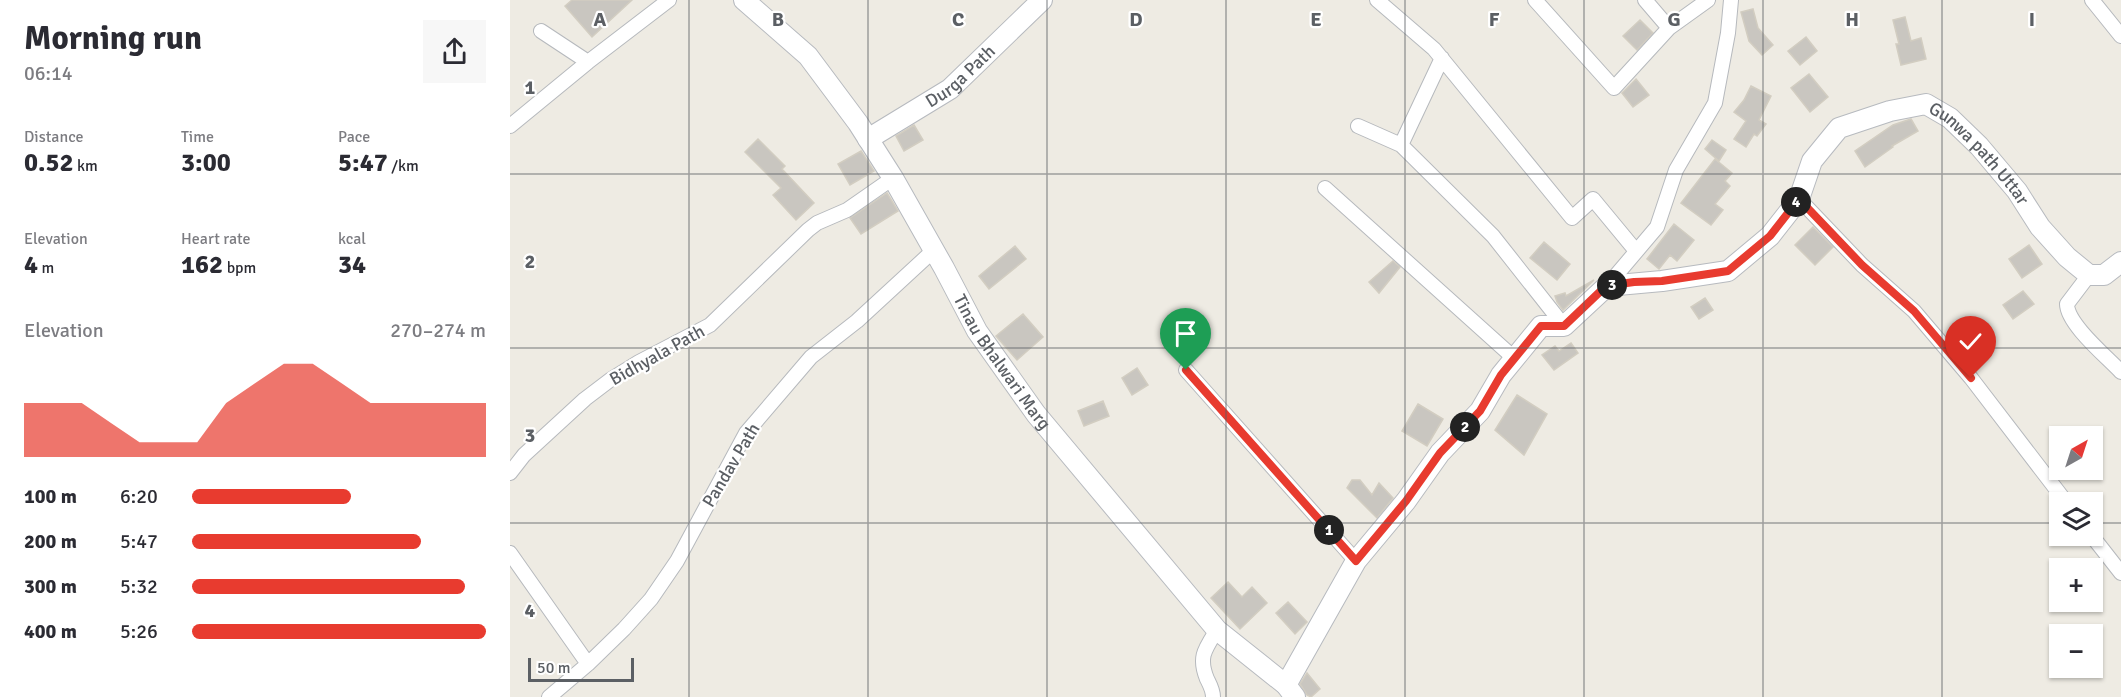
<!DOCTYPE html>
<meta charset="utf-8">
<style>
:root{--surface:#fff;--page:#f7f7f7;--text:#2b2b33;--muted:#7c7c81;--accent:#e83b2f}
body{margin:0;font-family:Signika,sans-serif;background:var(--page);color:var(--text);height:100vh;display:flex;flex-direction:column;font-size:22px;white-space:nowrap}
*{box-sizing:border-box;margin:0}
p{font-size:20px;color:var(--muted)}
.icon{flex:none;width:33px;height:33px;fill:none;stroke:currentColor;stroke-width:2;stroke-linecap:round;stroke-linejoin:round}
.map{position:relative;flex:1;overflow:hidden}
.details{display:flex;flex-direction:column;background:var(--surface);width:510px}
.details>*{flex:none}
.needle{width:39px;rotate:39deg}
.controls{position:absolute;left:1539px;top:426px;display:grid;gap:12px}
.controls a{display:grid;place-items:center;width:54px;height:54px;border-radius:0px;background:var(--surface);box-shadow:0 2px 4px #0004;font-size:30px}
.scale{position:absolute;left:18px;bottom:15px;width:106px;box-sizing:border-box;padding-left:6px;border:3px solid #5b5f64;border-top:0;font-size:16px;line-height:21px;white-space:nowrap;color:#5b5f64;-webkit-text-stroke:4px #fff;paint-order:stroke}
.pin{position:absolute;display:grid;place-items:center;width:51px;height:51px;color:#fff;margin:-62px -26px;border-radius:50% 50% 50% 0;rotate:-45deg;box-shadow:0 0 6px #0007}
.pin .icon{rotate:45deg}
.km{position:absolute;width:30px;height:30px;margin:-15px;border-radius:50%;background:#222;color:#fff;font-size:16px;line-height:30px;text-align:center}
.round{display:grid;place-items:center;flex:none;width:63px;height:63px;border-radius:0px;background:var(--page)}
.head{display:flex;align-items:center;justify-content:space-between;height:102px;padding:0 24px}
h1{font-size:33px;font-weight:700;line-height:45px}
.figures{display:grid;grid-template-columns:repeat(3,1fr);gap:9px;height:102px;padding:6px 24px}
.figures div{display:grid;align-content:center}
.figures b{font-size:26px;font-weight:700}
.figures small{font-size:16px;font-weight:400}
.figures p{font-size:16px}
.chart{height:168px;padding:12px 24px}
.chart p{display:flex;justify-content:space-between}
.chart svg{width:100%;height:108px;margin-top:6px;fill:var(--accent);opacity:.7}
ul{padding:0 24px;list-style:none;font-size:20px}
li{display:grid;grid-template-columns:96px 72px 1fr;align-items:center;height:45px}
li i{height:15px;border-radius:8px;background:var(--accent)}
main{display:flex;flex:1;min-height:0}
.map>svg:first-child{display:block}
.building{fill:#c9c6c0;stroke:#d2cdc1;stroke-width:1.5}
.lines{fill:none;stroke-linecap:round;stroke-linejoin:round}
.street-casing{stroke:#b6b9bd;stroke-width:16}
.secondary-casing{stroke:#b7babf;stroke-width:22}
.street{stroke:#fff;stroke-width:14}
.secondary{stroke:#fff;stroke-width:20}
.route-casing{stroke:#fff;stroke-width:12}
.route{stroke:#e83b2f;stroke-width:8}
.grid{fill:none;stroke:#5b5f64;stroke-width:1.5;stroke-opacity:0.55}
.labels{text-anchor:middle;stroke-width:4.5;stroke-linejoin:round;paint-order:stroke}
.street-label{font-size:18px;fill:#5b5f64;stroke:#fff}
.grid-label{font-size:20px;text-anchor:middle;font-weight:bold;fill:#5b5f64;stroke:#fff;stroke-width:4.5;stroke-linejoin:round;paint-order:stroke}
</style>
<main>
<section class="details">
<div class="head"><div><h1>Morning run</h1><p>06:14</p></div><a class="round"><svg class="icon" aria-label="share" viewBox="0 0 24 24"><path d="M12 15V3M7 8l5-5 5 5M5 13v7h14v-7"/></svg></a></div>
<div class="figures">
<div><p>Distance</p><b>0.52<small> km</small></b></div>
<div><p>Time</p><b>3:00</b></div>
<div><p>Pace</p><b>5:47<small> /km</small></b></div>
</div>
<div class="figures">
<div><p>Elevation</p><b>4<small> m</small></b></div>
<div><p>Heart rate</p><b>162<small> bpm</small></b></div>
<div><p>kcal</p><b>34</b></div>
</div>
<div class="chart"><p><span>Elevation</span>270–274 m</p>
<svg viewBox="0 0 160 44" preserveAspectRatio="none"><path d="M0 44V22L10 22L20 22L30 30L40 38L50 38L60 38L70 22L80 14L90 6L100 6L110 14L120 22L130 22L140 22L150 22L160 22V44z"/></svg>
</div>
<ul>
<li><b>100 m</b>6:20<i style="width:54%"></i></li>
<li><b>200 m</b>5:47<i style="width:78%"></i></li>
<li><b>300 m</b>5:32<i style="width:93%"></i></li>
<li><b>400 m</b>5:26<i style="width:100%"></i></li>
</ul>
</section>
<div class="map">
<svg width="1611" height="697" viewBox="0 0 1611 697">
<rect width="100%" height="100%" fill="#eeebe3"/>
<path class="building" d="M62 0H122L82 37 55 6Z
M1243 9 1248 28 1263 45 1252 55 1239 41 1231 12Z
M1395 17 1401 41 1411 38 1416 59 1391 65 1386 44H1389L1383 20Z
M1130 20 1143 33 1127 50 1113 36Z
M1296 37 1307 51 1290 65 1278 51Z
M1299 74 1318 97 1300 112 1281 88Z
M1126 79 1139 95 1123 107 1112 93Z
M1241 86 1261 96 1249 120 1256 124 1247 136 1244 134 1236 147 1224 139 1236 121 1224 112 1234 100Z
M1401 119 1408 131 1382 146 1383 147 1355 167 1345 151 1383 125Z
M404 125 413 140 394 151 386 136Z
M248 139 275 166 272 169 304 203 286 220 263 195 271 188 235 152Z
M1202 140 1216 150 1209 161 1195 149Z
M351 151 364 171 340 185 328 164Z
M1205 159 1222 173 1215 181 1220 186 1205 204 1213 210 1201 225 1171 203Z
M377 193 388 211 351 234 340 218Z
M1164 224 1184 240 1167 261 1160 255 1149 269 1137 259Z
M1303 227 1323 247 1305 265 1285 245Z
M1034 242 1060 264 1047 280 1020 258Z
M1519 245 1532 264 1512 278 1499 259Z
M505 246 516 259 479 289 469 276Z
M883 261 890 267 869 293 859 282Z
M1084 280 1053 310 1047 302 1045 296 1055 293 1056 296Z
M1513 291 1524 304 1503 319 1493 305Z
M1195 298 1203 310 1189 319 1181 307Z
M513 314 533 337 507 360 486 336Z
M1061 343 1068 353 1044 370 1032 355 1045 346 1049 351Z
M627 368 638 385 622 395 612 378Z
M1007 395 1037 414 1014 455 985 430Z
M593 401 599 416 574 426 568 411Z
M908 404 933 419 917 446 892 431Z
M842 480H850L862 495 869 483 883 498 867 518 837 488Z
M718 582 732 597 742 587 757 603 730 629 701 598Z
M778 602 797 622 785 634 766 613Z
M797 673 810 689 801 697 797 695 790 684Z"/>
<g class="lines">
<g class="street-casing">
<path id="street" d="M867 0 924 49 1062 218 1083 199 1126 251
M1025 0 1104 88 1159 28 1198 0
M1135 0 1159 28
M1582 0 1611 36
M31 31 78 62
M0 126 78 62 159 0
M848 126 891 145 983 236 1054 326
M891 145 932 58
M815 188 1004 358
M1289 199 1352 265 1404 311 1461 378 1556 502
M1579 275 1557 304C1557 324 1597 357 1611 372
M1097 286 1147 227 1166 170 1205 103 1218 33 1221 0
M676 370 846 561
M0 473 14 455 75 399 100 380 129 362 200 325 298 230 307 223 337 210 383 178
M1582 536 1611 573
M0 553 78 664
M39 697 78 664 114 629 141 599 167 561 236 433 301 357 347 321 424 250
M703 697C703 690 700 685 697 679 688 657 695 649 707 630"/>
</g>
<g class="secondary-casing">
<g id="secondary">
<path id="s1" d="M234 0 298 56 348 123 383 178 434 268 467 331 526 414 707 630 776 685 785 697"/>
<path id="s2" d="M358 139 440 89 532 0"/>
<path id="s3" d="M776 685 846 561 896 501 930 453 970 411 991 375 1031 326H1054L1097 286 1152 281 1218 271 1260 236 1289 199 1302 161 1329 128 1380 111 1416 104 1440 118 1469 146 1507 191 1530 227 1557 257 1579 275H1594L1611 262"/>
</g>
</g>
<use href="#street" class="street"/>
<use href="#secondary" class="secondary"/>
</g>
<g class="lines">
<g class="route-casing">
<path id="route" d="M676 370 846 561 896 501 930 453 970 411 991 375 1031 326H1054L1096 286 1124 282 1152 281 1218 271 1260 236 1289 199 1352 265 1404 311 1461 378"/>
</g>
<use href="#route" class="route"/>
</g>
<path class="grid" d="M179 0V697M358 0V697M537 0V697M716 0V697M895 0V697M1074 0V697M1253 0V697M1432 0V697M0 174H1611M0 348H1611M0 523H1550M1582 523H1611"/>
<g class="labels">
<g class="street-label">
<text dy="6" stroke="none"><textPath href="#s2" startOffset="112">Durga Path</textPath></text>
<text dy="6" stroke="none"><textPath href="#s3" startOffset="994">Gunwa path Uttar</textPath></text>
<text transform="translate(147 355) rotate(-29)" y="6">Bidhyala Path</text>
<text dy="6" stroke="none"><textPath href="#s1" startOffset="448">Tinau Bhalwari Marg</textPath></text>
<text transform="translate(221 465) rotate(-59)" y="6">Pandav Path</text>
</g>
</g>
<g class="grid-label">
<text x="90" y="26">A</text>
<text x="268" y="26">B</text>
<text x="448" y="26">C</text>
<text x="626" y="26">D</text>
<text x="806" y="26">E</text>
<text x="984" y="26">F</text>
<text x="1164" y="26">G</text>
<text x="1342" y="26">H</text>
<text x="1522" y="26">I</text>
<text x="20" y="94">1</text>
<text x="20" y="268">2</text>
<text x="20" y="442">3</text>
<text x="20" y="617">4</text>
</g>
</svg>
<div class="controls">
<a><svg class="needle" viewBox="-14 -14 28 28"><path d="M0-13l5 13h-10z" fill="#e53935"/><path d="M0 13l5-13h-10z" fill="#7c7c81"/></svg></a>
<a><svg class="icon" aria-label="layers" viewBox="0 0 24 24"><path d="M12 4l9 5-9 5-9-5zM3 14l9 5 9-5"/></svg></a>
<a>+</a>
<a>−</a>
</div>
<div class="scale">50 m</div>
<div class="pin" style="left:676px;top:370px;background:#1e9e55"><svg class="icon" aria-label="arrive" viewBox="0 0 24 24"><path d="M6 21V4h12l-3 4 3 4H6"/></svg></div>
<div class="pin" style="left:1461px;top:378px;background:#d93025"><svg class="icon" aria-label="check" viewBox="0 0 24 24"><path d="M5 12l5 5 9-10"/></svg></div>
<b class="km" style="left:819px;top:530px">1</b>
<b class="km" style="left:955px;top:427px">2</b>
<b class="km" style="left:1102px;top:285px">3</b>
<b class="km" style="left:1286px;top:202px">4</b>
</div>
</main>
